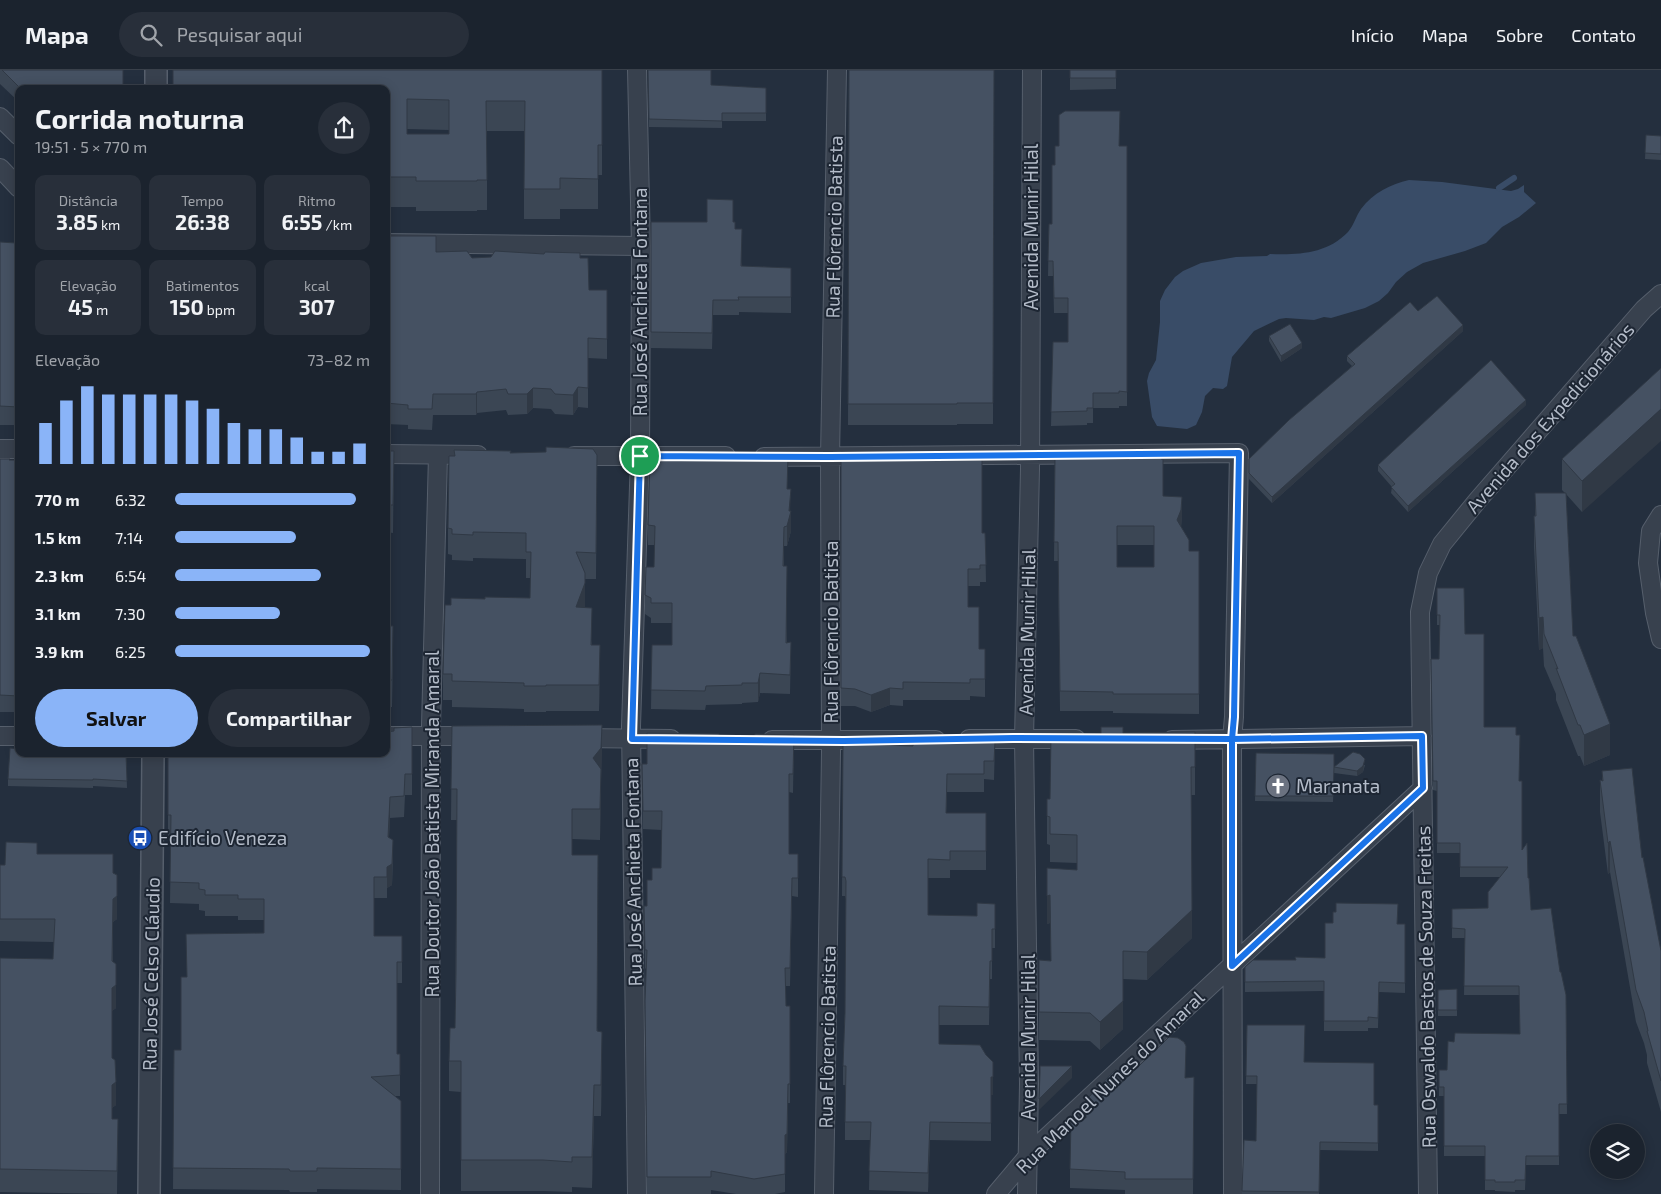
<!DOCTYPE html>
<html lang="pt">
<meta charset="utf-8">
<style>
:root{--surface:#1b232e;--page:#282f3a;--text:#f1f3f6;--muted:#a0a4aa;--line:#39404a;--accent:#8ab4f8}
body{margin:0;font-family:"Exo 2",sans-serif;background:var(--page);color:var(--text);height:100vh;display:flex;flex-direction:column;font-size:19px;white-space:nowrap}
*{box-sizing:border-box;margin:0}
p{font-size:16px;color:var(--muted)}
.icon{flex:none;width:28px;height:28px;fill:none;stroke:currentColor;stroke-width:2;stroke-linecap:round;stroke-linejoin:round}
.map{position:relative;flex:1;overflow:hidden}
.panel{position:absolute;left:15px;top:15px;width:375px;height:672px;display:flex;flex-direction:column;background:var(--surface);border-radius:10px;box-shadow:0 2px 12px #0003,0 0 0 1px var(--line)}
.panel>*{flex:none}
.tools{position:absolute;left:1590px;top:1054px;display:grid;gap:10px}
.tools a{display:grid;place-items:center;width:55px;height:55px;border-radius:50%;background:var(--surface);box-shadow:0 2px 12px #0003,0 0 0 1px var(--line);font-size:25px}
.pin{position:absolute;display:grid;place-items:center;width:42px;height:42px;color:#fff;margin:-21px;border:2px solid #fff;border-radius:50%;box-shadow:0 1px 5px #0007}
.round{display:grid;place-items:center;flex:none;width:52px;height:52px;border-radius:26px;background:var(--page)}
.headline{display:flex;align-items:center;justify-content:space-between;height:85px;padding:0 20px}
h1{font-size:28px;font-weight:700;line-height:38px}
.stats{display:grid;grid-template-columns:repeat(3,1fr);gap:8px;height:85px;padding:5px 20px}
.stats div{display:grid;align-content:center;border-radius:10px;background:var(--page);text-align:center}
.stats b{font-size:21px;font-weight:700}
.stats small{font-size:14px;font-weight:400}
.stats p{font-size:14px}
.chart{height:140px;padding:10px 20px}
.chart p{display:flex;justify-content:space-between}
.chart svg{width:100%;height:90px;margin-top:5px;stroke:var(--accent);stroke-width:6}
.cta{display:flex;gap:10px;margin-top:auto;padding:10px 20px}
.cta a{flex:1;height:58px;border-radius:30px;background:var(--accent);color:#111;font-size:20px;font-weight:700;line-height:58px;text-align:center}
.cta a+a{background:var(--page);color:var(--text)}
ul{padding:0 20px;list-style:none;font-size:16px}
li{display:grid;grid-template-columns:80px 60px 1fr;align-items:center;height:38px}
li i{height:12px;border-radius:6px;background:var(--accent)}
header{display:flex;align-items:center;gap:30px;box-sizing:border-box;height:70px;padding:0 25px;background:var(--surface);border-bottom:1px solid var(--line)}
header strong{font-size:24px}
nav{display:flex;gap:28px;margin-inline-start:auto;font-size:18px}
.search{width:350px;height:45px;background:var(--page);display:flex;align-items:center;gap:12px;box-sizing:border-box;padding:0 18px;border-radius:28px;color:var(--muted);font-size:19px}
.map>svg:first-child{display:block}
.water{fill:#394c67}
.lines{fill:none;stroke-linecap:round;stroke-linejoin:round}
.stream{stroke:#394c67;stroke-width:6}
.minor-casing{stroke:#565f6c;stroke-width:20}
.tertiary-casing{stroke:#565f6c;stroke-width:24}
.minor{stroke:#38414e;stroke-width:18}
.tertiary{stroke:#38414e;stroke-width:21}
.wall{fill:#3b4654;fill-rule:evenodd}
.shaded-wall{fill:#303945}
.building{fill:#455162;stroke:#303945;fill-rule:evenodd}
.route-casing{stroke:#fff;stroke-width:10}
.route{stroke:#1a73e8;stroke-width:6}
.labels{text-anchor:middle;stroke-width:4;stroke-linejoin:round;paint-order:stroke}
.street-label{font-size:19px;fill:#b4bcc9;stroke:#1d2633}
.poi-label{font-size:19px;fill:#b4bcc9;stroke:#1d2633;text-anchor:start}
</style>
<header>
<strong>Mapa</strong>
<div class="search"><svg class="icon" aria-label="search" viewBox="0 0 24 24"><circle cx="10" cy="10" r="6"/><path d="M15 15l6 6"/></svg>Pesquisar aqui</div>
<nav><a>Início</a><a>Mapa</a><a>Sobre</a><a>Contato</a></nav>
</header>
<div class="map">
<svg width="1661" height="1124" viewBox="0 0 1661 1124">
<rect width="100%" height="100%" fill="#242f3e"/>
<path class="water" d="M1409 110 1442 112 1511 121 1518 119 1524 115V122L1536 133 1519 147 1502 157 1486 173 1465 181 1423 193 1407 202 1396 212 1388 223 1379 231 1365 238 1331 248 1324 247 1314 250 1286 248 1279 249 1254 261 1232 287 1227 316 1223 319 1213 318 1205 326 1202 342 1196 355 1187 359 1157 356 1152 347 1147 311 1149 303 1156 290 1160 252V231L1165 220 1175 207 1183 201 1201 193 1236 187 1267 186 1270 184C1298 185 1327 184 1348 162 1354 155 1356 146 1361 139 1373 123 1391 114 1409 110Z"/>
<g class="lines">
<path class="stream" d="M1499 118 1514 108"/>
<g class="minor-casing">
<path id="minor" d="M637 0 641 176 640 386 631 656 637 1124
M0 47 19 66
M0 98 19 118
M386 173 641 176
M0 379H19
M386 384 478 385
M574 386H726
M764 387 1239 383 1234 647 1232 669 1233 1124
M1661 445 1651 461 1648 493 1655 543 1661 569
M0 666H19
M386 666H476
M579 668 671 669
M969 669H1076
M772 670H936
M1172 670 1422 666
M430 1124 431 656 438 385
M824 1124 831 682 830 387 837 0
M996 1124 1034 1079 1423 718
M1027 1124 1029 1014 1024 669 1030 399 1032 0
M1428 1124 1420 542 1428 503 1442 474 1477 431 1644 239 1661 224"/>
</g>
<g class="tertiary-casing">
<path id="tertiary" d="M156 19V0
M149 1124 153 684"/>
</g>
<use href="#minor" class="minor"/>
<use href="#tertiary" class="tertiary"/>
</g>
<path class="wall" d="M0 0H123V19H19V32L0 14Z
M602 0V105H598V139H560V149H524V61H487V140H477V141H416V137H386V19ZM407 59 449 60V64H407Z
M648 0 711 15 766 18V51H722V58L649 57Z
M849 0H994L993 354H957V355H848Z
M1070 0H1116V19L1070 20Z
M1646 65 1661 66V90L1645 89Z
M1120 76H1127V336H1119V338H1093V353H1087V355L1051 356 1053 272H1068V243H1054L1053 206H1048L1049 154H1052L1055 95Z
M651 152H733L735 159 742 196 791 198V243L739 242V245H713L712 279 651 278Z
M19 157V355H0V172L16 173Z
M386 166 436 182 472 188H580L589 220H607V289L588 288V338L578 337 573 345 555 344 551 339 533 338 527 344 508 345 506 340 477 343 476 345H433L432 360 408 359V355L386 354Z
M1418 241 1463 261 1272 433 1249 409V389L1352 296 1347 291V286Z
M1269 266 1302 278 1281 292 1269 271Z
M1661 298 1582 442 1566 424 1573 566 1610 685 1584 696 1580 686H1578L1556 630V624L1544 596 1543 578 1539 580 1534 477V446H1535V423H1565L1562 420V389Z
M1526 335 1408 442 1391 423 1392 417 1378 401V395Z
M386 381H394L393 463 386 462Z
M841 382 911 387 929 390 982 463H985L986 512H980V516H968V537L979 579H985V627L970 626V630H903V636L890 635 871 642 855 636H841Z
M511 383 597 385 596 509H585V537L592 575 600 601 599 641H546V642H524V639L452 637V630H443V604L451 535 485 529 530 528V508H526V489L473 488V491L452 490V485L448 484V458Z
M1055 388 1163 426 1182 446 1181 457 1189 481H1199V644L1113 643V641H1060L1058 491H1054ZM1117 475H1154V497H1117Z
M0 389 9 390H19V642H0Z
M667 389 788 419 790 441 791 461 787 476H784V496L787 573 791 572 790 624 760 623 758 632 742 633V634L706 635 705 640 651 639 652 575H672V553H651V548L645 544V525L654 497 655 475H648V455Z
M1437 518 1465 564 1484 657 1516 665 1519 711 1522 780 1528 808 1531 840 1560 902 1566 925 1567 1044H1559V1095H1526L1525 1120H1515V1122L1495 1121V1120H1485V1086H1444V1026H1439V1000H1447L1454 972 1520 964 1519 925H1464L1465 868H1452V839L1488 838 1500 807H1460V783H1437V721L1433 720 1431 589H1439L1440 555H1437Z
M386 556 393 583 392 637H386Z
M602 655 600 770 572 769V785L602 992 601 1046H594L592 1118 572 1117V1122L543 1121H461V1022L449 1021V991L455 958 457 750H451L452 656Z
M412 657V725H405L404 747 390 748 389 767 393 791 392 815 387 818V828H374V866H402V913H397V984H400V1026H395L401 1031V1120L317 1119V1122H290L289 1120 173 1119 174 980H181L187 907 264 863V850H238V846H205V841L199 840V834L170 833 171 766H168V684H386L394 661Z
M1195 662V725H1191L1192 868 1147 910 1123 909V959L1100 980 1090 971 1039 970V890L1051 891 1050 853 1047 854 1077 800V793L1050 792V775L1047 774V729H1050L1101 664Z
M794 665 793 723 789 722V784H798V827L792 826 790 916H786V936L790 955V1033H788L787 1082 785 1084V1122L775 1124H736L711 1120V1124H647L645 949 646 899 645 898 644 836H647L652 810 661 798 662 760 643 759 642 694H647L719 668 754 669Z
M991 672H995L994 710 984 709V722H947L946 743H986V800H950V808H928V845L977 846 995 834V878H992V909H990L989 955H939V974L993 1025H991V1071L930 1070 928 1122 869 1120 870 1070H845V1015H843V996L845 943 846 829 845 826H842L843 674 913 676Z
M1256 683 1334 696 1365 695 1363 702 1357 706 1334 703 1333 732 1255 731Z
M126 684 127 718 93 716V718L8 716V709Z
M1602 701 1642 788 1661 881V1042L1647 993V985L1644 973 1636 952 1610 802 1608 804 1600 742V710L1602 711Z
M37 784 113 803 117 849 113 852V891L116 938 112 941V988L116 1035 112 1038V1049H118L117 1124 0 1122V888L53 889 54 872 0 871V795H5Z
M1397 854H1405V923L1379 922 1378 958H1368V961H1324V921L1245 922V897L1295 890 1325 888Z
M1457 919V946H1438V920Z
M1247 955 1304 992 1374 1035H1378V1081L1320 1080 1319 1124H1242L1244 1070 1256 1071 1257 1014H1246Z
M1194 1007 1193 1124H1125V1120L1070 1118V1099L1081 1051 1086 1048 1116 1018Z"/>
<path class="shaded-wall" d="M1463 255V261L1272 433V427Z
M1302 273V278L1281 292V286Z
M578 317V337L573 345V325Z
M533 318V338L527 344V324Z
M477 322V343L476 345V324Z
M1526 330V335L1408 442V436Z
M1661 339V371L1582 442V411Z
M791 419 790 445 791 441V461L787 476V456Z
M1182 427V446L1181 459 1177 450Z
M585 503V539L576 537Z
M1543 547V578L1539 580V548Z
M600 575V601L599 641V615Z
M760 603V623L758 632V613Z
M890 618V635L871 642V625Z
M1610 654V685L1584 696V665Z
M602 655V686L601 709 593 688Z
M1365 689 1363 702 1357 706V701Z
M601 699V729L600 770V739Z
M390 727V748L388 788V767Z
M393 770 392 815 387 818V828V797Z
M1610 771V802L1608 804V773Z
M117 805V849L113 852V829Z
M1050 825V853L1047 854V826Z
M1192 840V868L1147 910V882Z
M1123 881V959L1100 980V952Z
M116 915V938L112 941V918Z
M602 962V992L601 1046V1015Z
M993 992V1025H991V1071V1007Z
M1072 996V1008L1039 1040V1029Z
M116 1012V1035L112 1038V1015Z
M788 1014 787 1082 785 1084V1065Z
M594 1015V1046L592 1118V1087Z
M930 1052V1070L928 1122V1103Z"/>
<path class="building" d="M2 0H123V19H21Z
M173 0H602V75H598V109L560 108V119H524L525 31H486L487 110H477V111H416V107H386V19H173ZM407 29 449 30V64H407Z
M648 0H711V15L766 18V43H722V51L649 49Z
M849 0H994L993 333H957V334H848Z
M1070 0H1116V8H1070Z
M1065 41H1120L1119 76H1127V322L1119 321V323H1093V338H1087V341L1051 342 1053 272H1068V228H1054L1053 191H1048L1049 154H1052V95H1055V76H1059V45Z
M1646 65 1661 66V84L1645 83Z
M707 129 733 130V152H735V159H742L741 196 791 198V227H738L739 230H713L712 263 651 262V152H707Z
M16 157H19V337L0 336V172L16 173Z
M386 166H436V182L467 181 472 188 491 187 495 181 544 184 545 182 580 183V188H588L589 220H607V269L588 268V318L578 317 573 325 555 324 551 319 533 318 527 324H508L506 319 477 322 476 324H433L432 339H408V335L386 333Z
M1437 226 1463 255 1272 427 1249 403V389L1289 350 1355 294 1347 286 1410 232 1418 241Z
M1290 254 1302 273 1281 286 1269 266Z
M1491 290 1526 330 1408 436 1391 417 1395 414 1378 395Z
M1661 298V339L1582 411 1562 389Z
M546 377 593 379 597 385 596 483 576 482 585 503V513L576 537 592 538 591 575H600L599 615H546V616H524V613L452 611V604H443L445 535H451V528L485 529V527L530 528 531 482H526V463L473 462V465L452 464V459L448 458 449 386H455L454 380 511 381 510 383 546 382Z
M386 381H394L393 435H386Z
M841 382H911V387H929V390H982V463H985L986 495H980V499H968V537H979V579H985V609H970V613L903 612V619L890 618 871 625 855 619 841 618Z
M1128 385H1161V389H1163V426L1182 427 1181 440 1177 450 1189 470V481H1199V624H1113V622L1060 621 1058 472H1054L1055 388 1129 389ZM1117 456H1154V497H1117Z
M650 386 667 387V389L701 387 702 386H788L787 419H791L789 441H791L787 456 784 457 783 496H787L786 573 791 572 790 605 760 603 758 613H742V615L706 616 705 621 651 620 652 575H672V533H651V528L645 525 646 497H654L655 456 648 455Z
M0 389H10L9 390H19V626L0 625Z
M1535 423H1566L1573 566H1576L1610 654 1584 665 1580 655H1578L1556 598 1558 599 1544 564 1543 547 1539 548 1534 446H1536Z
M1437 518H1464L1465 564H1484V657H1516V665H1520L1519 711H1522V780L1527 773 1528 808H1529L1531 840 1551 838 1560 902H1561L1566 925 1567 1034H1559V1086H1526L1525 1110H1515V1112H1495V1110H1485V1076H1444V1017H1439V1000H1447L1448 971 1454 972 1455 963 1520 964 1519 916H1464L1465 859 1452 858V839L1488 838V822L1508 797H1460V773H1437V711H1433L1431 589H1439L1440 545H1437Z
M386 556H393L392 610H386Z
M602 655 601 678 593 688 601 699 600 739H572V785H598L597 961 602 962 601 1015H594L592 1087H572V1092L543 1090H461V991H449L450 958H455L456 902 457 719H451L452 656Z
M412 657V704H405L404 726 390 727 388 767 393 770 392 794 387 797V807H374V866H402V892H397V984H400V1005L371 1007 401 1031V1099L317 1098V1101H290L289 1099 173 1098 174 980H181V907H187L186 864 264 863V829H238V825H205V820L199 819V813L170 812 171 745H168V684H386V662L394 661V658Z
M1101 657H1123V663L1195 662V697H1191L1192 840 1147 882 1123 881V931L1100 952 1090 943 1039 942V890L1051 891 1050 825 1047 826V798L1077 800V765L1050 764V747L1047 746V729H1050L1051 664H1101Z
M647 663 719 664V668L754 669 755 664 794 665 793 704H789V784H798V808H792L790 898H785L786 936H790V1014H788L787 1064 785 1065V1104L754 1109 711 1101V1107H647L645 931 647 880H645L644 836H647V810H652V798H661L662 741H643L642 694H647Z
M916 664 989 665V667H991V672H995L994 691H984V704H947L946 743H986V781H950V790L928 789V845L977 846V833L995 834V859H992V891H990L989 937 939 936V974L980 975 986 985 993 992V1007H991V1053L930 1052 928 1103 869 1101 871 1052H845L846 996H843L845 943 846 811 845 807H842L843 674 913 676 914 665Z
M10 678 19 679V684H126L127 711 93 709V710L8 709Z
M1353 682 1360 684 1365 689 1363 696 1357 701 1334 697 1333 726H1255L1256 683 1334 684V697Z
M1632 698 1642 788 1643 787 1661 881V1011L1647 961H1648L1644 942 1636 920 1610 771 1608 773 1600 710 1603 711 1602 701Z
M6 772 37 773V784H113V803L117 805V826L113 829 112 891 116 894V915L112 918V988L115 990 116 1012 112 1015V1049H118L117 1101 0 1099V888L53 889 55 849H0V795H5Z
M1336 833 1398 834 1397 854H1405V913L1379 912 1378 948 1368 947V951H1324V911L1245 912V897L1253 890H1296L1295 887 1325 888V853H1333V842H1336Z
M1457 919V940H1438V920Z
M1247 955H1305L1304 992 1374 993V1035H1378V1073L1320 1072 1319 1122 1242 1121 1244 1070 1256 1071 1257 1006H1246Z
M1169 967 1178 968 1184 972 1186 976 1185 1008 1194 1007 1193 1109H1125V1102L1070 1099 1071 1050 1081 1051V1047L1086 1048V1030L1116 999 1115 1019Z
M1040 996H1072L1039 1029 1040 1003Z"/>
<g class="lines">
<g class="route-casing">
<path id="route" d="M640 386 632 669 844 671 1013 668 1232 669V896L1423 718 1422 666 1232 669 1234 647 1239 383 830 387 640 386"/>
</g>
<use href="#route" class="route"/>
</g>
<defs>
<g id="church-disc" transform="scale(1.25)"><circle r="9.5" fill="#6b7280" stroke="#1d2633"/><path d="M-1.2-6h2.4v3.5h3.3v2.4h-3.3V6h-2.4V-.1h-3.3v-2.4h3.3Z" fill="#fff"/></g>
<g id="bus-disc" transform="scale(1.25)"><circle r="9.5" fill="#1a4fb4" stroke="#1d2633"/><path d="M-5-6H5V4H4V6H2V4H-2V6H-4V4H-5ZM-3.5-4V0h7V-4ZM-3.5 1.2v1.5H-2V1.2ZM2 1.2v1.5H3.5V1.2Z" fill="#fff"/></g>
</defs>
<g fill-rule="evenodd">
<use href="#church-disc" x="1278" y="716"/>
<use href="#bus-disc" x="140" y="768"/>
</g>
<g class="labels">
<g class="street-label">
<text transform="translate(834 157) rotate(-89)" y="7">Rua Flôrencio Batista</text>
<text transform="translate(1031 157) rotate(-90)" y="7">Avenida Munir Hilal</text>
<text transform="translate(640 232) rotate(-90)" y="7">Rua José Anchieta Fontana</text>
<text transform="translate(1550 348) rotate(-49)" y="7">Avenida dos Expedicionários</text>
<text transform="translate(831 562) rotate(-90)" y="7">Rua Flôrencio Batista</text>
<text transform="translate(1027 562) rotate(-89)" y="7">Avenida Munir Hilal</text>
<text transform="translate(432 754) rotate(-90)" y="7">Rua Doutor João Batista Miranda Amaral</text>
<text transform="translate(633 802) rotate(-91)" y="7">Rua José Anchieta Fontana</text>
<text transform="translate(151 904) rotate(-89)" y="7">Rua José Celso Cláudio</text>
<text transform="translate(1426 917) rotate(-91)" y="7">Rua Oswaldo Bastos de Souza Freitas</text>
<text transform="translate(827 967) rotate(-89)" y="7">Rua Flôrencio Batista</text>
<text transform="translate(1028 967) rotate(-90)" y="7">Avenida Munir Hilal</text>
<text transform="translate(1110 1012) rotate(-44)" y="7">Rua Manoel Nunes do Amaral</text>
</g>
<g class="poi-label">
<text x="1296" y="723">Maranata</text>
<text x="158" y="775">Edifício Veneza</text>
</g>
</g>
</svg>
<div class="tools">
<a><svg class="icon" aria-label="layers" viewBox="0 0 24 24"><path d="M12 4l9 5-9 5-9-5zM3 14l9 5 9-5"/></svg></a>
</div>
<div class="pin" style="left:640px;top:386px;background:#1e9e55"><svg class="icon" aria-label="arrive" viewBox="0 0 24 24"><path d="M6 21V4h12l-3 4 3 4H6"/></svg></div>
<section class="panel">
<div class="headline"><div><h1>Corrida noturna</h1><p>19:51 · 5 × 770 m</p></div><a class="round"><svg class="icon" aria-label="share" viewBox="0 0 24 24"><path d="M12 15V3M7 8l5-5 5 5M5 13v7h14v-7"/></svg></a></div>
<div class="stats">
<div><p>Distância</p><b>3.85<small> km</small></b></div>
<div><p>Tempo</p><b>26:38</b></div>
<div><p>Ritmo</p><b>6:55<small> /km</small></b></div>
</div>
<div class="stats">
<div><p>Elevação</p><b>45<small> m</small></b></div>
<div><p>Batimentos</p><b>150<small> bpm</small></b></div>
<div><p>kcal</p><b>307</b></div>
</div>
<div class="chart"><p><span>Elevação</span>73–82 m</p>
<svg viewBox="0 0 160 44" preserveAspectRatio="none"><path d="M5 44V24M15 44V13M25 44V6M35 44V10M45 44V10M55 44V10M65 44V10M75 44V13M85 44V17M95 44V24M105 44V27M115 44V27M125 44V31M135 44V38M145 44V38M155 44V34"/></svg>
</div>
<ul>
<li><b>770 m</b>6:32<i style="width:93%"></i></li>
<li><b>1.5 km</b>7:14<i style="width:62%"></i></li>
<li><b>2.3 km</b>6:54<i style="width:75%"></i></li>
<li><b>3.1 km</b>7:30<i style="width:54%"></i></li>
<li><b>3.9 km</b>6:25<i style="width:100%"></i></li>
</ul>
<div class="cta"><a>Salvar</a><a>Compartilhar</a></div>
</section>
</div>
